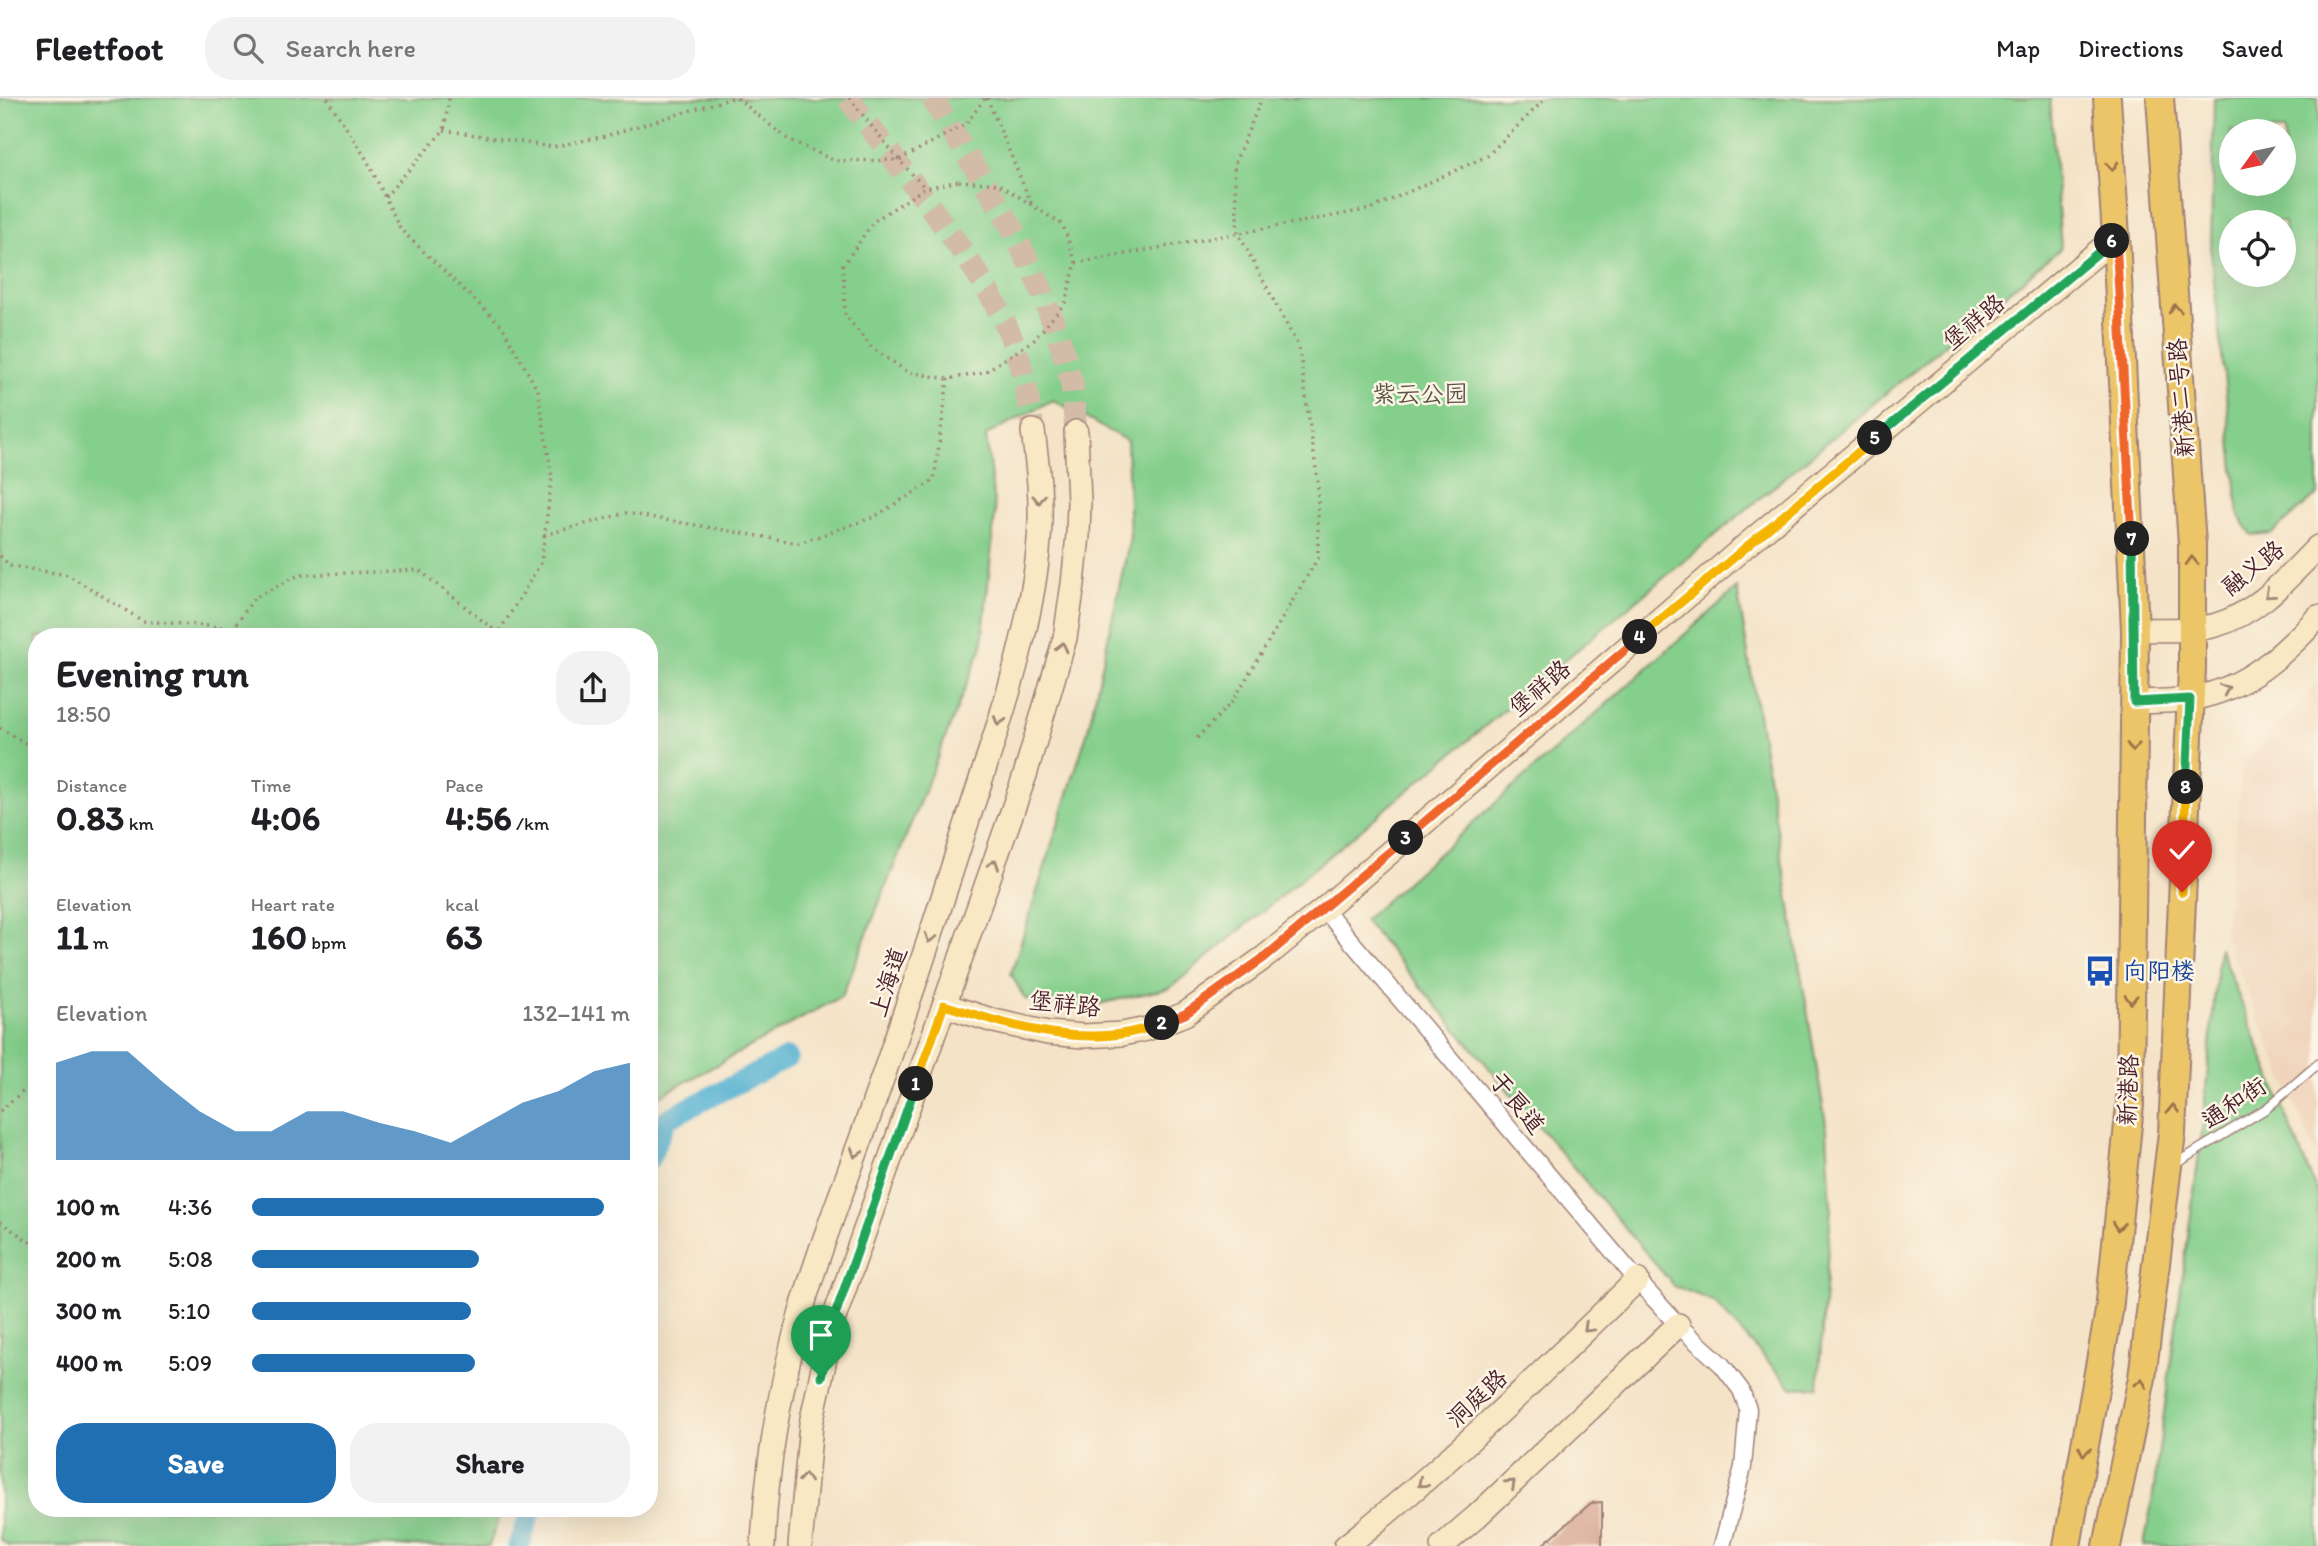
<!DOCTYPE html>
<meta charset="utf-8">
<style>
:root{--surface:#fff;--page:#f2f2f2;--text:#202124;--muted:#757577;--line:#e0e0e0;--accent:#1f6fb2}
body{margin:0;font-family:Itim,"LXGW WenKai TC",sans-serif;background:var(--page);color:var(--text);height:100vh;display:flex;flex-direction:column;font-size:26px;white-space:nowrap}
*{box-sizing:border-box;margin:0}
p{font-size:23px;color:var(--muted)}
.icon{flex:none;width:38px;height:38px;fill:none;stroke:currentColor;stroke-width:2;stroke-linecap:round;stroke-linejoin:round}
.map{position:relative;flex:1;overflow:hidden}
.details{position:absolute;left:28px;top:530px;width:630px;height:889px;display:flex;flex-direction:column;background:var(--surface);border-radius:28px;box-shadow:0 7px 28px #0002}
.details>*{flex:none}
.needle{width:46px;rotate:237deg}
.buttons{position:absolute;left:2219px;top:21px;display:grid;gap:14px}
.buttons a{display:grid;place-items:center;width:77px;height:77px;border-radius:50%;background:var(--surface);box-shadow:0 7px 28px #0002;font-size:35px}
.pin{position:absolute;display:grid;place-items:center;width:60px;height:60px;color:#fff;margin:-72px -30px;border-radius:50% 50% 50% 0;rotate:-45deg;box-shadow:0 0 7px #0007}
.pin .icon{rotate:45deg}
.km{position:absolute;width:35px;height:35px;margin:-18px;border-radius:50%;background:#222;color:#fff;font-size:19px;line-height:35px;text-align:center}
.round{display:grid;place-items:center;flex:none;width:74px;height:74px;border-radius:28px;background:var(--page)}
.overview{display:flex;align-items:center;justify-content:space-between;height:119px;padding:0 28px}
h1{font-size:38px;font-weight:800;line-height:52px}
.stats{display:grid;grid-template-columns:repeat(3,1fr);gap:10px;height:119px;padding:7px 28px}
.stats div{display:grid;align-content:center}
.stats b{font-size:35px;font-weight:800}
.stats small{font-size:19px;font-weight:400}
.stats p{font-size:19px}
.chart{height:196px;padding:14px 28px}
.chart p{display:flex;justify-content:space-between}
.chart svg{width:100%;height:126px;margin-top:7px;fill:var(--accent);opacity:.7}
.primary-button{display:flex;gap:14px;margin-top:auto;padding:14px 28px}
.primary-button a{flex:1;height:80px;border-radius:28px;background:var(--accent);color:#fff;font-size:28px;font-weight:800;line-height:80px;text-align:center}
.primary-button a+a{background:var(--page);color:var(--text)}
ul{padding:0 28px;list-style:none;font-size:23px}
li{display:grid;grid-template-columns:112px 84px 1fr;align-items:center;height:52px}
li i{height:18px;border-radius:9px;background:var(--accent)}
header{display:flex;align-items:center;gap:42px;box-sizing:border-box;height:98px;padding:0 35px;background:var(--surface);border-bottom:2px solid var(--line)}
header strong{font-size:33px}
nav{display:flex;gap:38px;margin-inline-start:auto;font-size:24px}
.search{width:490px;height:63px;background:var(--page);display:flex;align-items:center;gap:18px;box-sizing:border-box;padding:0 24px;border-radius:28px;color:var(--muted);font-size:26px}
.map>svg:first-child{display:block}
.built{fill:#f0d5bc}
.green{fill:#85cf8c;stroke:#68775c;stroke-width:2;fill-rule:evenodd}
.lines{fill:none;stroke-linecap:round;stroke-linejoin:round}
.canal{stroke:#53b1d2;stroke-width:21}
.building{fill:#d09682}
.secondary-tunnel{stroke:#d2bca8;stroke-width:23;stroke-dasharray:23 11;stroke-linecap:butt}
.lane-casing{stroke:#9f8179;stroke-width:11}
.street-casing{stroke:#9f8179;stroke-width:19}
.secondary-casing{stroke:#9f8179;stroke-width:26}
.primary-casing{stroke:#9f8179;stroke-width:30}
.path{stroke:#9f8179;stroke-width:3.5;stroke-dasharray:2 5;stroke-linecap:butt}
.lane{stroke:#fff;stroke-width:8}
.street{stroke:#fff;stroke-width:16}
.secondary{stroke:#f8e8c3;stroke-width:23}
.primary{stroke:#edc569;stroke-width:26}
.oneway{stroke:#9c724a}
.oneway2{stroke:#a18477}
.split-1-casing{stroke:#fff;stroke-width:14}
.split-2-casing{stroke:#fff;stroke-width:14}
.split-3-casing{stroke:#fff;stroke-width:14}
.split-4-casing{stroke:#fff;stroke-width:14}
.split-5-casing{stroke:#fff;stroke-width:14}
.split-6-casing{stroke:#fff;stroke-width:14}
.split-7-casing{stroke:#fff;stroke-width:14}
.split-8-casing{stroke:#fff;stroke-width:14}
.split-9-casing{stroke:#fff;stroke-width:14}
.split-1{stroke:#22a559;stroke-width:9}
.split-2{stroke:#f5b400;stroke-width:9}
.split-3{stroke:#f0652b;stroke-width:9}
.split-4{stroke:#f0652b;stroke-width:9}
.split-5{stroke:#f5b400;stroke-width:9}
.split-6{stroke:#22a559;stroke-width:9}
.split-7{stroke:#f0652b;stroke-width:9}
.split-8{stroke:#22a559;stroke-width:9}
.split-9{stroke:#f5b400;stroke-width:9}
.labels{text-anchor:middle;stroke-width:5;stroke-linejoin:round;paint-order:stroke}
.street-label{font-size:24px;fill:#4a1f2b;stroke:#fcf5e5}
.park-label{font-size:24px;fill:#5c5448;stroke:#fcf5e5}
.transit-label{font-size:24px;fill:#164399;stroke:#fcf5e5;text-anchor:start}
</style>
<header>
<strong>Fleetfoot</strong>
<div class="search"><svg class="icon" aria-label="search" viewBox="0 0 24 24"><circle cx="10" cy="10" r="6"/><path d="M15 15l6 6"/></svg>Search here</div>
<nav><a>Map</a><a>Directions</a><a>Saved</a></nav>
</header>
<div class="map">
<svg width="2318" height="1448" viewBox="0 0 2318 1448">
<rect width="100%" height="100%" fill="#fcf5e5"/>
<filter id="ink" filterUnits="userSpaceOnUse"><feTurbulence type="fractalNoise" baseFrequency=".0143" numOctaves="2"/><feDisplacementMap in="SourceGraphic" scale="14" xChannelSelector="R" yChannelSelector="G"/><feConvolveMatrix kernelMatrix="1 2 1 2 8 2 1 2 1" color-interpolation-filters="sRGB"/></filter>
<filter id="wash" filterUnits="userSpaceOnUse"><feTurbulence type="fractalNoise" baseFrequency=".00686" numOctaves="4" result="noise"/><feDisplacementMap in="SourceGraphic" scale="28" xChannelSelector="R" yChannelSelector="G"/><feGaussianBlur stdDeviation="1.57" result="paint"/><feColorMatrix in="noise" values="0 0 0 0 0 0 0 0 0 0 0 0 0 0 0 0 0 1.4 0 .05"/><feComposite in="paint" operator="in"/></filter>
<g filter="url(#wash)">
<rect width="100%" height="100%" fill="#f4e3c7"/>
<path class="built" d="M2318 586V1061L2224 837 2243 666Z"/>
<path class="green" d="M0 0H2050L2061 150 1170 890 1080 910 1025 901 1011 876 1088 632 1130 440 1127 343 1053 302 986 337 995 415 982 548 842 898 649 1004V539H37V1410L502 1411 489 1448H9L0 1441Z
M2214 0H2318V396L2272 435 2252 437 2239 418 2211 155ZM2284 33V86H2231V33ZM2284 124V177H2231V124Z
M1737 490 1827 1032 1831 1110 1818 1289 1792 1290 1713 1203 1674 1188 1364 822Z
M2219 849 2318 1097V1448H2144L2152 1404 2202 1035Z"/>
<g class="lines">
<path class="canal" d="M649 1061 667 1021 787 960
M519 1448 532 1410"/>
</g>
<g id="blocks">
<path class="building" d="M1602 1404V1448H1541L1591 1405Z"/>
</g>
</g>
<g filter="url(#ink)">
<use href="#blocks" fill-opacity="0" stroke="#9f8179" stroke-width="2"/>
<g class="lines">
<path class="secondary-tunnel" d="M848 0C880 43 913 85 945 129 972 166 999 205 1015 249 1024 276 1029 304 1033 333
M932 0 1011 128 1041 191 1061 246 1072 286 1076 334"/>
<g class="lane-casing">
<path id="lane" d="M2175 1066 2267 1010 2318 966"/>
</g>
<g class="street-casing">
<path id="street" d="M1324 811 1637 1182 1678 1227 1722 1267 1741 1292 1748 1311 1743 1369 1722 1448"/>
</g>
<g class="secondary-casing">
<path id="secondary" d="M2135 532C2161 531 2190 534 2216 527 2258 515 2288 479 2318 449
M2134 604C2154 603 2175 604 2194 600 2246 591 2283 557 2318 519
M944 907 994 923 1048 935 1083 938 1122 936 1147 931 1185 916 1265 859 1324 811 1744 449 2116 139
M763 1448C766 1377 777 1305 795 1236 815 1159 846 1085 872 1010 906 913 938 816 969 718 998 629 1037 519 1040 425 1041 394 1037 363 1033 333
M800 1448 811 1326 833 1223 1025 677 1065 540 1073 486 1078 437 1079 404 1076 334
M1346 1448C1449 1366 1543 1274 1637 1182
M1442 1448 1477 1418 1678 1227"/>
</g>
<g class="primary-casing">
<path id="primary" d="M2067 1448 2109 1213 2130 1007 2135 532 2116 139 2107 0
M2107 1448 2142 1280 2172 1035 2192 570V446L2160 0"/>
</g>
<path class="path" d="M327 0 367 62 401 132 502 228 538 293 552 379 541 465 496 539
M737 0 786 40 835 63 899 62 966 26 985 0
M849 0 899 62 925 90
M987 0 1031 105
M444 32 552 49 605 38 732 0
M959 83 999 86 1063 127 1076 165 1065 205 1034 242 983 275 948 281 908 274 872 250 845 217 843 167 874 123 925 90Z
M385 99 444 32 449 0
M1076 165 1371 111 1487 58 1546 0
M544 437 626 415 799 445 874 419 934 382 948 281
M0 458 10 468 68 477 143 523 234 530
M234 539V530L254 500 299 477 419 472 498 535
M0 630 37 652
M1197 640 1233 603 1318 460V385L1299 250 1238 135 1234 67 1262 0
M0 1013 37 981
M0 1124 33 1146 37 1151"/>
<use href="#lane" class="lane"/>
<use href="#street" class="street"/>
<use href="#secondary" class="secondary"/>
<use href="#primary" class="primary"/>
</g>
<defs><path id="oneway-chevron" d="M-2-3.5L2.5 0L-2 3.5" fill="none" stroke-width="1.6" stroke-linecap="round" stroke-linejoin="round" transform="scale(1.75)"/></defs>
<g class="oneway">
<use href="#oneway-chevron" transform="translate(2112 68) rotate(86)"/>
<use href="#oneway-chevron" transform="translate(2175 211) rotate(-95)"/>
<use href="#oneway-chevron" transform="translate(2192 463) rotate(-92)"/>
<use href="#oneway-chevron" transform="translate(2133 649) rotate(91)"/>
<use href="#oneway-chevron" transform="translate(2131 901) rotate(91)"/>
<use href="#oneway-chevron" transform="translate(2173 1011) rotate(-88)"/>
<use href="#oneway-chevron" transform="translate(2118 1128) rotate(96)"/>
<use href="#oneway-chevron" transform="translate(2141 1285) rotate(-79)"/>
<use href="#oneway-chevron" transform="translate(2084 1353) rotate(100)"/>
</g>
<g class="oneway2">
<use href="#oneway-chevron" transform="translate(1039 401) rotate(88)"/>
<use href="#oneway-chevron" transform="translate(2269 496) rotate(139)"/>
<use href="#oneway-chevron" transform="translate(1062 549) rotate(-76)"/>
<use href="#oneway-chevron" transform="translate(2225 591) rotate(-23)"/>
<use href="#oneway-chevron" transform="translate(999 623) rotate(106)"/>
<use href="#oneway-chevron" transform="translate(994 766) rotate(-71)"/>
<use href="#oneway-chevron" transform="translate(930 840) rotate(108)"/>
<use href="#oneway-chevron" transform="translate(856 1055) rotate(109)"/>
<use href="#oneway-chevron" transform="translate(1588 1230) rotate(136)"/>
<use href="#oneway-chevron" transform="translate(805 1380) rotate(-84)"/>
<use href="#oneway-chevron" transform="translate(1422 1385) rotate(139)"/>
<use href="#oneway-chevron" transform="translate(1511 1386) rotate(-43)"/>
</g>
</g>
<g class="lines" filter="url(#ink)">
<g class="split-1-casing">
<path id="split-1" d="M821 1279 833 1223 916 986"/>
</g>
<g class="split-2-casing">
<path id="split-2" d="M916 986 944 907C1014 929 1091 954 1162 925"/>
</g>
<g class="split-3-casing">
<path id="split-3" d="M1162 925 1185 916 1265 859 1406 740"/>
</g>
<g class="split-4-casing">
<path id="split-4" d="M1406 740 1640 539"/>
</g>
<g class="split-5-casing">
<path id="split-5" d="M1640 539 1875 340"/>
</g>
<g class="split-6-casing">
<path id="split-6" d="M1875 340 2112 143"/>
</g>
<g class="split-7-casing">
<path id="split-7" d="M2112 143 2116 139 2132 441"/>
</g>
<g class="split-8-casing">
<path id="split-8" d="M2132 441 2134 604 2190 601 2186 689"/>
</g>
<g class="split-9-casing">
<path id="split-9" d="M2182 794 2186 689"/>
</g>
<use href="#split-1" class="split-1"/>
<use href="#split-2" class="split-2"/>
<use href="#split-3" class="split-3"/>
<use href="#split-4" class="split-4"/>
<use href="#split-5" class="split-5"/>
<use href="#split-6" class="split-6"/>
<use href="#split-7" class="split-7"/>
<use href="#split-8" class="split-8"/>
<use href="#split-9" class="split-9"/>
</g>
<defs>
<g id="bus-bare" transform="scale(2.415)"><path d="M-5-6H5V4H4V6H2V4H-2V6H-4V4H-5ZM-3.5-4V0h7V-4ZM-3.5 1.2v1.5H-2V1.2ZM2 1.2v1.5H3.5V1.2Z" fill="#1a4fb4" stroke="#fcf5e5" stroke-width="2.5" paint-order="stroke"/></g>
</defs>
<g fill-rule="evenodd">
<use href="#bus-bare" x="2100" y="873"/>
</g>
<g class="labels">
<g class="street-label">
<text transform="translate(1974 224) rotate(-40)" y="8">堡祥路</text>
<text transform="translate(2181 300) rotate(-94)" y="8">新港二号路</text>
<text transform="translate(2253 470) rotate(-39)" y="8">融义路</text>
<text transform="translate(1540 590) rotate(-41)" y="8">堡祥路</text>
<text transform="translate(888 884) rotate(-72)" y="8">上海道</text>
<text transform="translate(1065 906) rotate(6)" y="8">堡祥路</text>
<text transform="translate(2128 992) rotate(-88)" y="8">新港路</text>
<text transform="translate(1517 1005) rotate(50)" y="8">于良道</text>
<text transform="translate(2234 1005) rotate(-34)" y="8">通和街</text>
<text transform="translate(1477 1300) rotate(-43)" y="8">洞庭路</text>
</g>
<g class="park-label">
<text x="1420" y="304">紫云公园</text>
</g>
<g class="transit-label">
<text x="2123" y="881">向阳楼</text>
</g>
</g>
</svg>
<div class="buttons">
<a><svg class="needle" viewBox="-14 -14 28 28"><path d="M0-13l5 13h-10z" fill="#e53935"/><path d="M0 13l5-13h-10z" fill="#757577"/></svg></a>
<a><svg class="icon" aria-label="locate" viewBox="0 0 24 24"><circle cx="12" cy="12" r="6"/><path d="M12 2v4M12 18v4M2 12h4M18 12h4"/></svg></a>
</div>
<div class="pin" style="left:821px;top:1279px;background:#1e9e55"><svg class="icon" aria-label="arrive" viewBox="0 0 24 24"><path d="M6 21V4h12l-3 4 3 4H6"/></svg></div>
<div class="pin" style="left:2182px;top:794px;background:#d93025"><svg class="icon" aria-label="check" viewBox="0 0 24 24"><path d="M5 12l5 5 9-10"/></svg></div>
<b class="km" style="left:916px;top:986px">1</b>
<b class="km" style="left:1162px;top:925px">2</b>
<b class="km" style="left:1406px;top:740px">3</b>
<b class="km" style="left:1640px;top:539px">4</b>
<b class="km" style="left:1875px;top:340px">5</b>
<b class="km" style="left:2112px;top:143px">6</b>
<b class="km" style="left:2132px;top:441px">7</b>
<b class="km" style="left:2186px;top:689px">8</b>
<section class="details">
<div class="overview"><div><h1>Evening run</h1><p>18:50</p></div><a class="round"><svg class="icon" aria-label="share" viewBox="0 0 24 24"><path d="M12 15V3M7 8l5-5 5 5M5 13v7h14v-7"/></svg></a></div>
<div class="stats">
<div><p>Distance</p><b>0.83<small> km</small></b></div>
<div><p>Time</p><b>4:06</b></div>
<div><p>Pace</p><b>4:56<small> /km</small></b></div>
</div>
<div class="stats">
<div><p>Elevation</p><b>11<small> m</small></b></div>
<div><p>Heart rate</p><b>160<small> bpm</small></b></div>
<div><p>kcal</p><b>63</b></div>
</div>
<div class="chart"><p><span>Elevation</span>132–141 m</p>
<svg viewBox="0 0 160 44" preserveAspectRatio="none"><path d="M0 44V10L10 6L20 6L30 17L40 27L50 34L60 34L70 27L80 27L90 31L100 34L110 38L120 31L130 24L140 20L150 13L160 10V44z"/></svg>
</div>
<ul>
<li><b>100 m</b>4:36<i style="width:93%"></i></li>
<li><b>200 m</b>5:08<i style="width:60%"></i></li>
<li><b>300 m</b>5:10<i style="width:58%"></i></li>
<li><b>400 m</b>5:09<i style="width:59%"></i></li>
</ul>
<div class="primary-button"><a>Save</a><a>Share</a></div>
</section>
</div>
